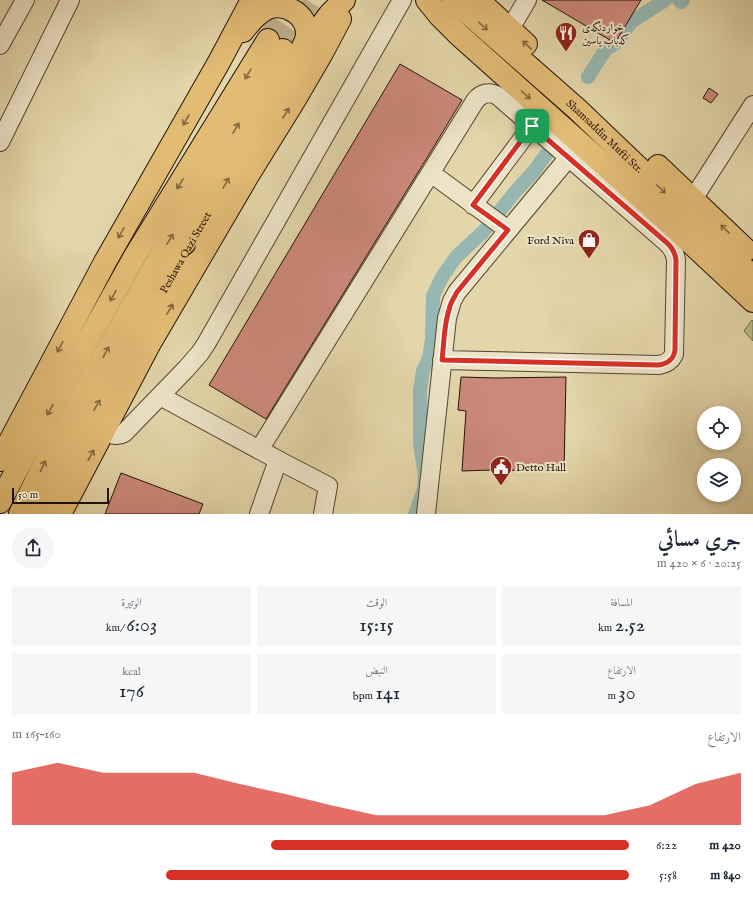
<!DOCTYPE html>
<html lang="ar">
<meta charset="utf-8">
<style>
:root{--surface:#fff;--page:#f6f6f7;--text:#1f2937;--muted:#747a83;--accent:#d93025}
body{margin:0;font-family:"IM FELL English",Amiri,serif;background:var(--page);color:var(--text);direction:rtl;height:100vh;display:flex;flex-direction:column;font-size:15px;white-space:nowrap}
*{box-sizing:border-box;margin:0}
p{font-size:13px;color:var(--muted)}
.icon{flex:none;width:22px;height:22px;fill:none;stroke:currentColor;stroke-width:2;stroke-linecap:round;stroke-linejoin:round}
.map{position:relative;height:514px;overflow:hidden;direction:ltr}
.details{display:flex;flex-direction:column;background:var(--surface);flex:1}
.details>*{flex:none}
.fabs{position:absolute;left:697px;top:406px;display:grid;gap:8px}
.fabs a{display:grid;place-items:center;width:44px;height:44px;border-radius:50%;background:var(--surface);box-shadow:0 2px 6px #0003;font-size:20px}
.scale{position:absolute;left:12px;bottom:10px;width:97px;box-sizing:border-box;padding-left:4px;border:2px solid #221208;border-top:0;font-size:11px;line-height:14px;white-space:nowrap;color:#221208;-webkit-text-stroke:3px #ede4c8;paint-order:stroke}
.pin{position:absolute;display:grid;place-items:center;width:34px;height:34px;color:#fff;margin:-17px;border-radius:8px;box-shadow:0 2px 6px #0006}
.round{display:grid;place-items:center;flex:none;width:42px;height:42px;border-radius:21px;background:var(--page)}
.overview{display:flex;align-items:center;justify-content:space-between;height:68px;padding:0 12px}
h1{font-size:22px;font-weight:600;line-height:30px}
.figures{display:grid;grid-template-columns:repeat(3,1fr);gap:6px;height:68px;padding:4px 12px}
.figures div{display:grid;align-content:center;border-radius:0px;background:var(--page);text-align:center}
.figures b{font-size:20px;font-weight:600}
.figures small{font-size:11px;font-weight:400}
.figures p{font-size:11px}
.chart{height:112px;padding:8px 12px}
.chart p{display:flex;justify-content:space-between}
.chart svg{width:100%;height:72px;margin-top:4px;fill:var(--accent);opacity:.7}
ul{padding:0 12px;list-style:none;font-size:13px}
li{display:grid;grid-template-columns:64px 48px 1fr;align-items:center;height:30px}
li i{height:10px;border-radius:5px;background:var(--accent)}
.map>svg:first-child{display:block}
.green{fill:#b4be88;stroke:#6b6848}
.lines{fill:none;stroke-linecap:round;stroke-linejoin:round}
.canal{stroke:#97b7b2;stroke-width:14}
.building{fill:#cc897b;stroke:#221208}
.highway-tunnel{stroke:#bcaf8a;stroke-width:22;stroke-dasharray:22 11;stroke-linecap:butt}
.minor-casing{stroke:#524330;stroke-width:20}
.major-casing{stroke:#221208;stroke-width:24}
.highway-casing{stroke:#221208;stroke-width:24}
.minor{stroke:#ede4c8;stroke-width:18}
.major{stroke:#e2bb75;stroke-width:22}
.highway{stroke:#e2bb75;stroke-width:22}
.oneway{stroke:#82663e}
.route-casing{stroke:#fff;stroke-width:8}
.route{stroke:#d93025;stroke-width:5}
.labels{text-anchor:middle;stroke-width:4;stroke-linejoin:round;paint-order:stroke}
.poi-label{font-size:11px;fill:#221208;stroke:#ede4c8;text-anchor:start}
.street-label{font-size:11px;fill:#221208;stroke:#ede4c8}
</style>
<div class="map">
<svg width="753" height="514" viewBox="0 0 753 514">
<rect width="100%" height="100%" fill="#e3d6aa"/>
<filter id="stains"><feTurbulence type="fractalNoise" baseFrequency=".005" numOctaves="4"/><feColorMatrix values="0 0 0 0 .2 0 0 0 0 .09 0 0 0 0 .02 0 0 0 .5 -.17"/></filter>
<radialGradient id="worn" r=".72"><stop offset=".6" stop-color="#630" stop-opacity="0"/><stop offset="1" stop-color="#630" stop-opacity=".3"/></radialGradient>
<path class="green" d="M752 320 753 321V341L744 331Z"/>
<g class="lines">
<path class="canal" d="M679 0 681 2 683 0
M588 77 606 49 616 43 631 22 665 0
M415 514 424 490 425 475 420 443V390L423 371 429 358 432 339 433 296 442 277 456 257 483 232 515 192 535 170 550 149"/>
</g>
<path class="building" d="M542 0H641L615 43Z
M400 64 462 100 433 148 266 419 209 385Z
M709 88 718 94 711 103 703 98Z
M461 377 496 378 566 377 564 471 492 470 462 471 466 411 458 410Z
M121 473 203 504 199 514H105Z"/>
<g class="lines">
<path class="highway-tunnel" d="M268 40 294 0
M283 50 315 0"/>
<g class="minor-casing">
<path id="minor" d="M510 29 527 0
M0 45 25 0
M0 142 70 0
M439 179 508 230
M693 199 753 105
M473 205 532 126
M160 396 278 460 259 514
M103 432C111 434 117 437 124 433L186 369 200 353 206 344 402 0
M259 450 475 101C481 93 489 91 498 96L666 242C672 247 675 252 676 260L674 354C671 361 666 364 658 365L442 360
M278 460 328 486 323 514
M426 514 447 318 452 301 457 292 569 157"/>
</g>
<g class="major-casing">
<g id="major">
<path id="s1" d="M453 0 577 109 753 277"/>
<path d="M478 0 526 44"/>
<path d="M658 166 746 250"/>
</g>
</g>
<g class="highway-casing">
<g id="highway">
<path d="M427 0 440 16 459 35 676 229 753 301"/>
<path d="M243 31C249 23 258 12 268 8 285 2 307 14 307 34 307 40 303 46 301 52"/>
<path d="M0 460 105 262 219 62 252 0"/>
<path d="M0 502 28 448 135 256 268 40"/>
<path d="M20 514 47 458 154 267 283 50"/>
<path id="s2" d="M41 514 83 430 206 216 297 62 313 37 330 14 344 0"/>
<path d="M60 514 150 343 247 177 294 101 322 53 340 19"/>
</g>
</g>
<use href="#minor" class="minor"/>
<use href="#major" class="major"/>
<use href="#highway" class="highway"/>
</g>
<defs><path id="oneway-shaft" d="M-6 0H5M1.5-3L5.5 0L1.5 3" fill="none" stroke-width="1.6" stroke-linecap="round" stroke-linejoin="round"/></defs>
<g class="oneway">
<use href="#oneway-shaft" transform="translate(483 26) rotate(42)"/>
<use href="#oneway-shaft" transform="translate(527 45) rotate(-137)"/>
<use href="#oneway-shaft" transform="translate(248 74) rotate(121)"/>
<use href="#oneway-shaft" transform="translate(526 95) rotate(42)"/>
<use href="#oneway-shaft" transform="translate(286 113) rotate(-58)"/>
<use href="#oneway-shaft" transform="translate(186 120) rotate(120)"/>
<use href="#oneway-shaft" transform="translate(236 128) rotate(-59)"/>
<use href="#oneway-shaft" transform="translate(226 183) rotate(-60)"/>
<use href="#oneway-shaft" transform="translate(180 184) rotate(122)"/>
<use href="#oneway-shaft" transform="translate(661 189) rotate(44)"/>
<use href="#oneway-shaft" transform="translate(725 229) rotate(-136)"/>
<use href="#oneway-shaft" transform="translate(121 233) rotate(120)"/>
<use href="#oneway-shaft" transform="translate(170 239) rotate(-59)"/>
<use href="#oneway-shaft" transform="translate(113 296) rotate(119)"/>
<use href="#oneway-shaft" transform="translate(170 309) rotate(-59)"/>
<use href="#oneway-shaft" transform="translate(60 347) rotate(118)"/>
<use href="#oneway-shaft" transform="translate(106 352) rotate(-61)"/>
<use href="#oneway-shaft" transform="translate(97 405) rotate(-60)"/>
<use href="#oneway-shaft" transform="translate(50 410) rotate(119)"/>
<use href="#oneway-shaft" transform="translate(91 455) rotate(-62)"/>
<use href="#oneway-shaft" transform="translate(43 466) rotate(-64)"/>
</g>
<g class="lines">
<g class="route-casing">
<path id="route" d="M532 126 666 242C672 247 675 252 676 260L675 350C674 359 667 364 658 365L442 360C444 344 444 324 449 310 450 303 454 298 457 292L508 230 473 205Z"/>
</g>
<use href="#route" class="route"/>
</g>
<defs>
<g id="restaurant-pin" transform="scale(1.15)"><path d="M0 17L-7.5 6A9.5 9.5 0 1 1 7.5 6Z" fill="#8f2418" stroke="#ede4c8"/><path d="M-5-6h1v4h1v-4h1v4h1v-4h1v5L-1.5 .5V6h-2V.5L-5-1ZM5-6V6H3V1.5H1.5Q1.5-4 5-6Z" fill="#fff"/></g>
<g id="shop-pin" transform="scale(1.15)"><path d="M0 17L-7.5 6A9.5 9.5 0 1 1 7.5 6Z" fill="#8f2418" stroke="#ede4c8"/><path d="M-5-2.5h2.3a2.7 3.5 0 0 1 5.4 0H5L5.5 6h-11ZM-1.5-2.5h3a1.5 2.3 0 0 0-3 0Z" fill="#fff"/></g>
<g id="civic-pin" transform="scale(1.15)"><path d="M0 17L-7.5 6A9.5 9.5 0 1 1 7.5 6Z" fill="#8f2418" stroke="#ede4c8"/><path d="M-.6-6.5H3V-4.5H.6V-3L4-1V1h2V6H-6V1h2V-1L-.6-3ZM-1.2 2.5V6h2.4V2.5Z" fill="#fff"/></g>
</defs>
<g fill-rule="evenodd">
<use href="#restaurant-pin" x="566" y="33"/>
<use href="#shop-pin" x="589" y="240"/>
<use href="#civic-pin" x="501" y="467"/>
</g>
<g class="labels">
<g class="poi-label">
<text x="582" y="31">خواردنگەی<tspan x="582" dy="13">کەباب یاسین</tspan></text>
<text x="574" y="244" text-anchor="end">Ford Niva</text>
<text x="516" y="471">Detto Hall</text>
</g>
<g class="street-label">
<text dy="4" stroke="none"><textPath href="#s1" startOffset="204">Shamsaddin Mufti Str.</textPath></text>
<text dy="4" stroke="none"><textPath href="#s2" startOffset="299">Peshawa Qazi Street</textPath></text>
</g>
</g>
<rect width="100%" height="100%" filter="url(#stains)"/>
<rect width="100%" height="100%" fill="url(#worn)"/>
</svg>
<div class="fabs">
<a><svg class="icon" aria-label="locate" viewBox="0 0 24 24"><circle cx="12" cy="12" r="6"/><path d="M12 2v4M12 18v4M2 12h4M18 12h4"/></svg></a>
<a><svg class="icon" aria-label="layers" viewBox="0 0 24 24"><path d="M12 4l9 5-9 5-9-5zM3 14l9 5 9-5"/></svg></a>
</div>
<div class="scale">50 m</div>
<div class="pin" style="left:532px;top:126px;background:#1e9e55"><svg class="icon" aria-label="arrive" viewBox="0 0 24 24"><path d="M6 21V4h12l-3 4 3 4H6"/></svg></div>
</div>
<section class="details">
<div class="overview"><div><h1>جري مسائي</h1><p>20:25 · 6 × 420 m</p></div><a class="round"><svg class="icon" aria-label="share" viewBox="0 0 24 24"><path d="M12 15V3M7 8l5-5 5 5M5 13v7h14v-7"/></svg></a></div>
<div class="figures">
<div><p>المسافة</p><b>2.52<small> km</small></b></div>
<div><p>الوقت</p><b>15:15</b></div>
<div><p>الوتيرة</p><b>6:03<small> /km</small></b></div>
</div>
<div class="figures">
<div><p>الارتفاع</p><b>30<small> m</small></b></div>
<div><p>النبض</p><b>141<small> bpm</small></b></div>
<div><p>kcal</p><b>176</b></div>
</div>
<div class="chart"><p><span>الارتفاع</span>160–165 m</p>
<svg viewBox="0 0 160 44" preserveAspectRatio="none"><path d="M0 44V12L10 6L20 12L30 12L40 12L50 19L60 25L70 32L80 38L90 38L100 38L110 38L120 38L130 38L140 32L150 19L160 12V44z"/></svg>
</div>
<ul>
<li><b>420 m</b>6:22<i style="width:58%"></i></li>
<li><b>840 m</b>5:58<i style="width:75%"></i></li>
</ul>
</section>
